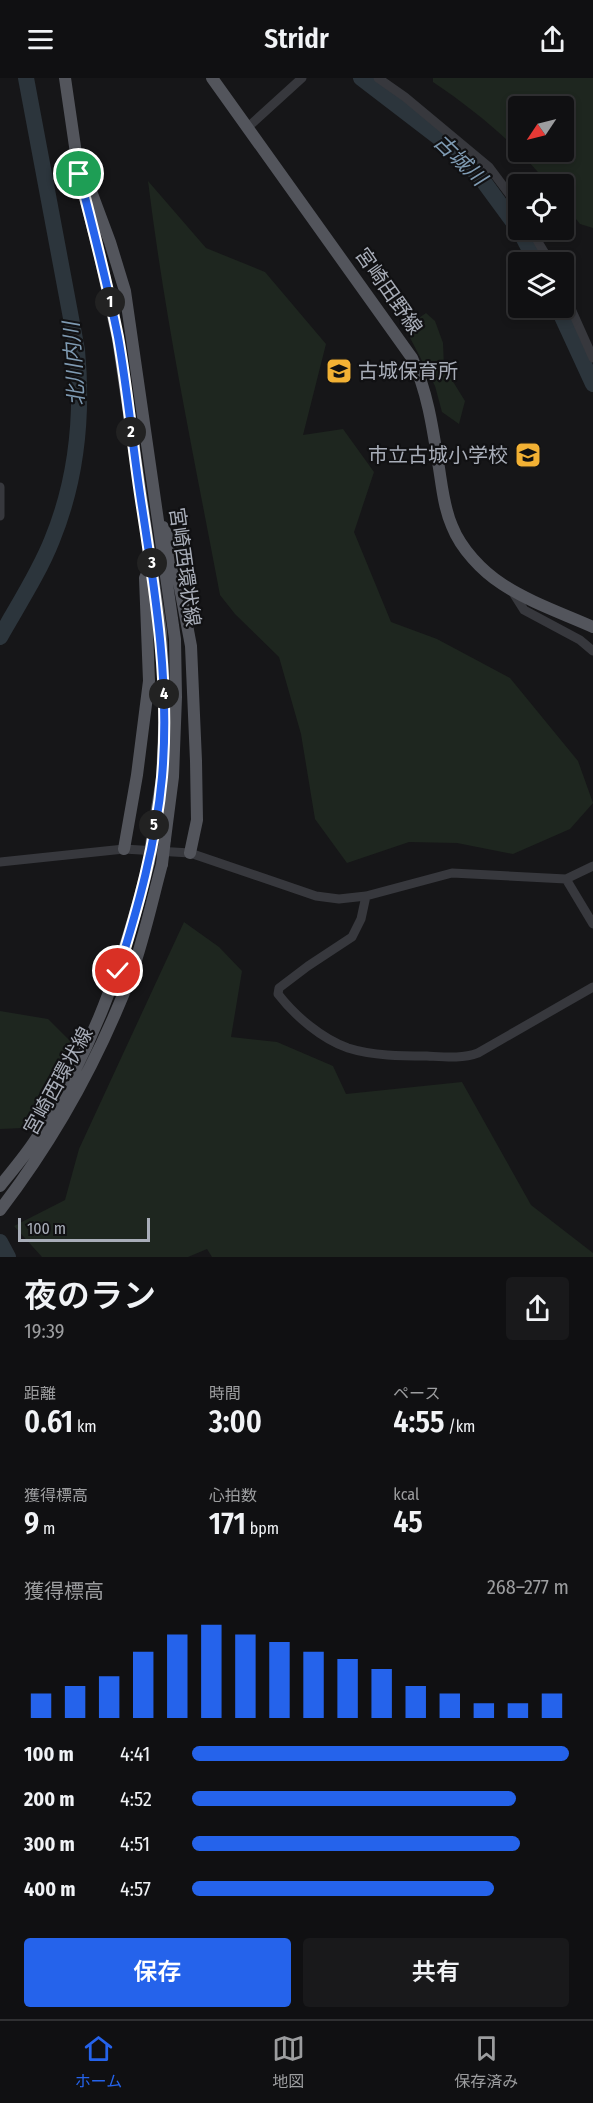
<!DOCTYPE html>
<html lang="ja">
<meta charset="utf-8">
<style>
:root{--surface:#101012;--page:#19191b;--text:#f1f3f6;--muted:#9c9d9f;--line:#303032;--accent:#2563eb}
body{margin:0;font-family:"Fira Sans Condensed","Noto Sans JP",sans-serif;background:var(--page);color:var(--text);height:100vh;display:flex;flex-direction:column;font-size:22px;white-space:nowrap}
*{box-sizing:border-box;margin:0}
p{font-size:20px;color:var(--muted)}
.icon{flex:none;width:33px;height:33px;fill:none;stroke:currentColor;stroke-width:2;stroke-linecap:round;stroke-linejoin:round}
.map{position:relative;height:1179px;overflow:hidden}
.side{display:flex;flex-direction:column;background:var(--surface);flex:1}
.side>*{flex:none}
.needle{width:39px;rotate:235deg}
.tools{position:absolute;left:508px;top:18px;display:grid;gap:12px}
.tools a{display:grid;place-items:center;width:66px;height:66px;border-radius:6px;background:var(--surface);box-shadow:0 3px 9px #0003,0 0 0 2px var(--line);font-size:30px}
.scale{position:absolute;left:18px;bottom:15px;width:132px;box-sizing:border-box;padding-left:6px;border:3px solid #a8adb8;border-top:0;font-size:16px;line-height:21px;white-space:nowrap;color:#a8adb8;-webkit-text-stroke:4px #111113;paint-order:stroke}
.pin{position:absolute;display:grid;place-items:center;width:51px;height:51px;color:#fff;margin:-26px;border:3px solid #fff;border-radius:50%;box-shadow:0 2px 6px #0007}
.km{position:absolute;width:30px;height:30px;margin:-15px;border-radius:50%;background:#222;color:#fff;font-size:16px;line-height:30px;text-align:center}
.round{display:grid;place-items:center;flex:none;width:63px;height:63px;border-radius:6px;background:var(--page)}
.head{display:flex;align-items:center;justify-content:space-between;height:102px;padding:0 24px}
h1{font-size:33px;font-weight:600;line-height:45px}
.metrics{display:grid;grid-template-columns:repeat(3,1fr);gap:9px;height:102px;padding:6px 24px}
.metrics div{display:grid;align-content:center}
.metrics b{font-size:30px;font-weight:600}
.metrics small{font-size:16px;font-weight:400}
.metrics p{font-size:16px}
.chart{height:168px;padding:12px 24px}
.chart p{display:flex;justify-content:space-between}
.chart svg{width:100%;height:108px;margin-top:6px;stroke:var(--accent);stroke-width:6}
.action{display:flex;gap:12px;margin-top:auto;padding:12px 24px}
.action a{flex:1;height:69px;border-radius:6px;background:var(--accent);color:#fff;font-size:24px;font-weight:600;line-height:69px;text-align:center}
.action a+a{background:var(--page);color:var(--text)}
ul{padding:0 24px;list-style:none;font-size:20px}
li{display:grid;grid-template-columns:96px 72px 1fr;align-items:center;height:45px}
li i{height:15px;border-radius:8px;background:var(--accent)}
header{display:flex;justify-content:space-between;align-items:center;height:78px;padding:0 24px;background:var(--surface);font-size:27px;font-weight:600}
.menu{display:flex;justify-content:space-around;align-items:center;height:84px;border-top:2px solid var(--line);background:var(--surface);font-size:16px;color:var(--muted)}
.menu a{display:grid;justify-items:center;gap:3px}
.menu .selected{color:var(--accent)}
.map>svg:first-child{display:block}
.green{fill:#1e261f;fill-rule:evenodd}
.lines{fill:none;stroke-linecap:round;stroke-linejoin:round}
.river{stroke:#2c353c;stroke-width:16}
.minor{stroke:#37383d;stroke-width:9}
.major{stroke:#53555c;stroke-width:12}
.major-bridge{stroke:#53555c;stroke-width:12}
.route-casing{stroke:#fff;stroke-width:12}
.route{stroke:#2563eb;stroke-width:8}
.labels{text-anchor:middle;stroke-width:4.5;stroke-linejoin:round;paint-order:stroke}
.street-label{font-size:20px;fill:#a8adb8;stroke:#111113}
.poi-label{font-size:20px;fill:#a8adb8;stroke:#111113;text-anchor:start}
.water-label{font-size:21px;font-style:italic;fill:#7f9bb3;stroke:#111113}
</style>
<header><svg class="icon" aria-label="menu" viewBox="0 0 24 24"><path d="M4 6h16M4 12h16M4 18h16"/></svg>Stridr<svg class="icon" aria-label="share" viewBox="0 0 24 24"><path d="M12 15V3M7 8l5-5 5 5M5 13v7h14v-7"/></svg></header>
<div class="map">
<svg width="593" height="1179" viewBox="0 0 593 1179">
<rect width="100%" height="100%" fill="#161618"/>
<path class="green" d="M433 0H593V150L580 146 564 126V106H548C516 66 476 33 433 4ZM564 28V74H519V28Z
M148 103 206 170 265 194 326 266 303 357 343 351 374 394 354 454 391 544 437 561 510 600 578 683 593 725 570 751 513 776 457 765 409 764 347 785 315 741 301 656 279 579 235 536 220 517C194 379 165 242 148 103Z
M426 235 435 243 443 265 444 289 465 323 459 346 442 334 435 308 405 250Z
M184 844 219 869 242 893 231 959 277 964 333 988 346 1016 462 1004 531 1127 593 1175V1179H212L207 1171 188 1179H42L14 1148 65 1122 79 1071Z
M0 933 48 941 71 964 23 1050 0 1051Z"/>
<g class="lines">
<path class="river" d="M361 0 451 69 481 100 520 153 536 184
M558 230 593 306
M0 559C18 527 39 495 52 462 77 401 83 336 77 272L26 0
M0 1164 8 1179"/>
<path class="minor" d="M378 0 405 19 489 89 519 129
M248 49 302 0
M531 152 550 184
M564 215 593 280
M0 409V438
M512 513 524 532 580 562 593 573
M0 784 124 771 190 775 316 818 339 821 366 818 452 795 566 801 593 788
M566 801 593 846
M366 818 361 841 352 859 308 888 279 910 278 916C295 938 322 961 348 970 373 978 402 978 427 978 445 979 462 981 478 975L593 909"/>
<path class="major" d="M65 0 79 96 99 174 118 261 161 553 165 632 162 700 152 761
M212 0 412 280C428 315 433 352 439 390 442 409 444 430 452 448 461 471 482 493 502 506 529 524 564 536 593 549
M88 105 110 164 125 213 175 561 176 619 173 699 165 761
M163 449 172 468 191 568 196 683 197 742 190 775
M124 771 137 697 149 603 145 500 152 485
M0 1108C12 1093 25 1078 36 1061 92 974 124 883 149 784
M0 1132C56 1059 98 983 131 897 144 861 152 823 162 786"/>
<path class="major-bridge" d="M149 784 152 761
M162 786 165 761"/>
</g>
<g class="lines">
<g class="route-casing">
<path id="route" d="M79 96C93 150 107 204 118 259 128 315 133 373 142 429 156 519 170 608 162 699 156 765 138 830 118 893"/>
</g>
<use href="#route" class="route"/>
</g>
<defs>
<g id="school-square" transform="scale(1.35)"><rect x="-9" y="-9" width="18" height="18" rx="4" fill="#f2b134" stroke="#111113"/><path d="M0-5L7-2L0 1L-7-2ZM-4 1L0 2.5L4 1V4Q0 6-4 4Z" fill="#111"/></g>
</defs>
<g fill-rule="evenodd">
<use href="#school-square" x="339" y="293"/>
<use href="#school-square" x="528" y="377"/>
</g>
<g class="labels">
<g class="street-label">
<text transform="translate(389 213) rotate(55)" y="7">宮崎田野線</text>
<text transform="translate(185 489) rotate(82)" y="7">宮崎西環状線</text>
<text transform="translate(58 1003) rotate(-61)" y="7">宮崎西環状線</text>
</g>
<g class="poi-label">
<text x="358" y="300">古城保育所</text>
<text x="508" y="384" text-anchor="end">市立古城小学校</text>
</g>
<g class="water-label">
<text transform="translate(460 82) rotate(44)" y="7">古城川</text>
<text transform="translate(74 286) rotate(-94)" y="7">北川内川</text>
</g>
</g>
</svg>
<div class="tools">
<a><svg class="needle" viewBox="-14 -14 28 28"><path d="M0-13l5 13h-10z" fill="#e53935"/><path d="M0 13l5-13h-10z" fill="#9c9d9f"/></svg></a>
<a><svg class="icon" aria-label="locate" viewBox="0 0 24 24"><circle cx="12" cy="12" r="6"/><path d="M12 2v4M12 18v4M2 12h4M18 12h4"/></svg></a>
<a><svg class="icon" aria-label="layers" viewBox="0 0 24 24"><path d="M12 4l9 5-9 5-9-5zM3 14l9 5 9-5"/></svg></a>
</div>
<div class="scale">100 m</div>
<div class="pin" style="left:79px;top:96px;background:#1e9e55"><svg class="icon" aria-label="arrive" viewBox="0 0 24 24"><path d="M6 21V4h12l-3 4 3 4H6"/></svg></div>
<div class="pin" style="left:118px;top:893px;background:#d93025"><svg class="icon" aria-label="check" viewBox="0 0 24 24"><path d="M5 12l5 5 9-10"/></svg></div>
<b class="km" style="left:110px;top:224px">1</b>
<b class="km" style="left:131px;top:354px">2</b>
<b class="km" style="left:152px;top:485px">3</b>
<b class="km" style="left:164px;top:616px">4</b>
<b class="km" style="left:154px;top:747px">5</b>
</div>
<section class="side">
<div class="head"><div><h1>夜のラン</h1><p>19:39</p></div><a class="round"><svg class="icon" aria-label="share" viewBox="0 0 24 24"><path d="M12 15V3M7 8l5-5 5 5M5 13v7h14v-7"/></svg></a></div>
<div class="metrics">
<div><p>距離</p><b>0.61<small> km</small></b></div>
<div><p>時間</p><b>3:00</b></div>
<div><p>ペース</p><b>4:55<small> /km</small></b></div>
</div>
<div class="metrics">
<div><p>獲得標高</p><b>9<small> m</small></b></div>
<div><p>心拍数</p><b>171<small> bpm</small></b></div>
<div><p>kcal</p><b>45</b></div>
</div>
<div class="chart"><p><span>獲得標高</span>268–277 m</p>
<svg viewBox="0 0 160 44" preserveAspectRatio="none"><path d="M5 44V34M15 44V31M25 44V27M35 44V17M45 44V10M55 44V6M65 44V10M75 44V13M85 44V17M95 44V20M105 44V24M115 44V31M125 44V34M135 44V38M145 44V38M155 44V34"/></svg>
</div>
<ul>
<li><b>100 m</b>4:41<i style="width:100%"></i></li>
<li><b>200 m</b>4:52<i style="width:86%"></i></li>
<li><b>300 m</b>4:51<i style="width:87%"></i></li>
<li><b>400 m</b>4:57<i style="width:80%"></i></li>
</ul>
<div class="action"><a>保存</a><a>共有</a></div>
</section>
<nav class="menu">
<a class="selected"><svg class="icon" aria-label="home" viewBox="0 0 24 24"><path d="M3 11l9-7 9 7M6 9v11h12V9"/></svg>ホーム</a>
<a><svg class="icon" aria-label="map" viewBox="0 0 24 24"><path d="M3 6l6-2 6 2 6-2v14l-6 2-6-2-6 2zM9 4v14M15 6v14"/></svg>地図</a>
<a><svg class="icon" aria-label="saved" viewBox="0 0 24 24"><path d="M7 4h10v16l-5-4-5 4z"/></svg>保存済み</a>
</nav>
